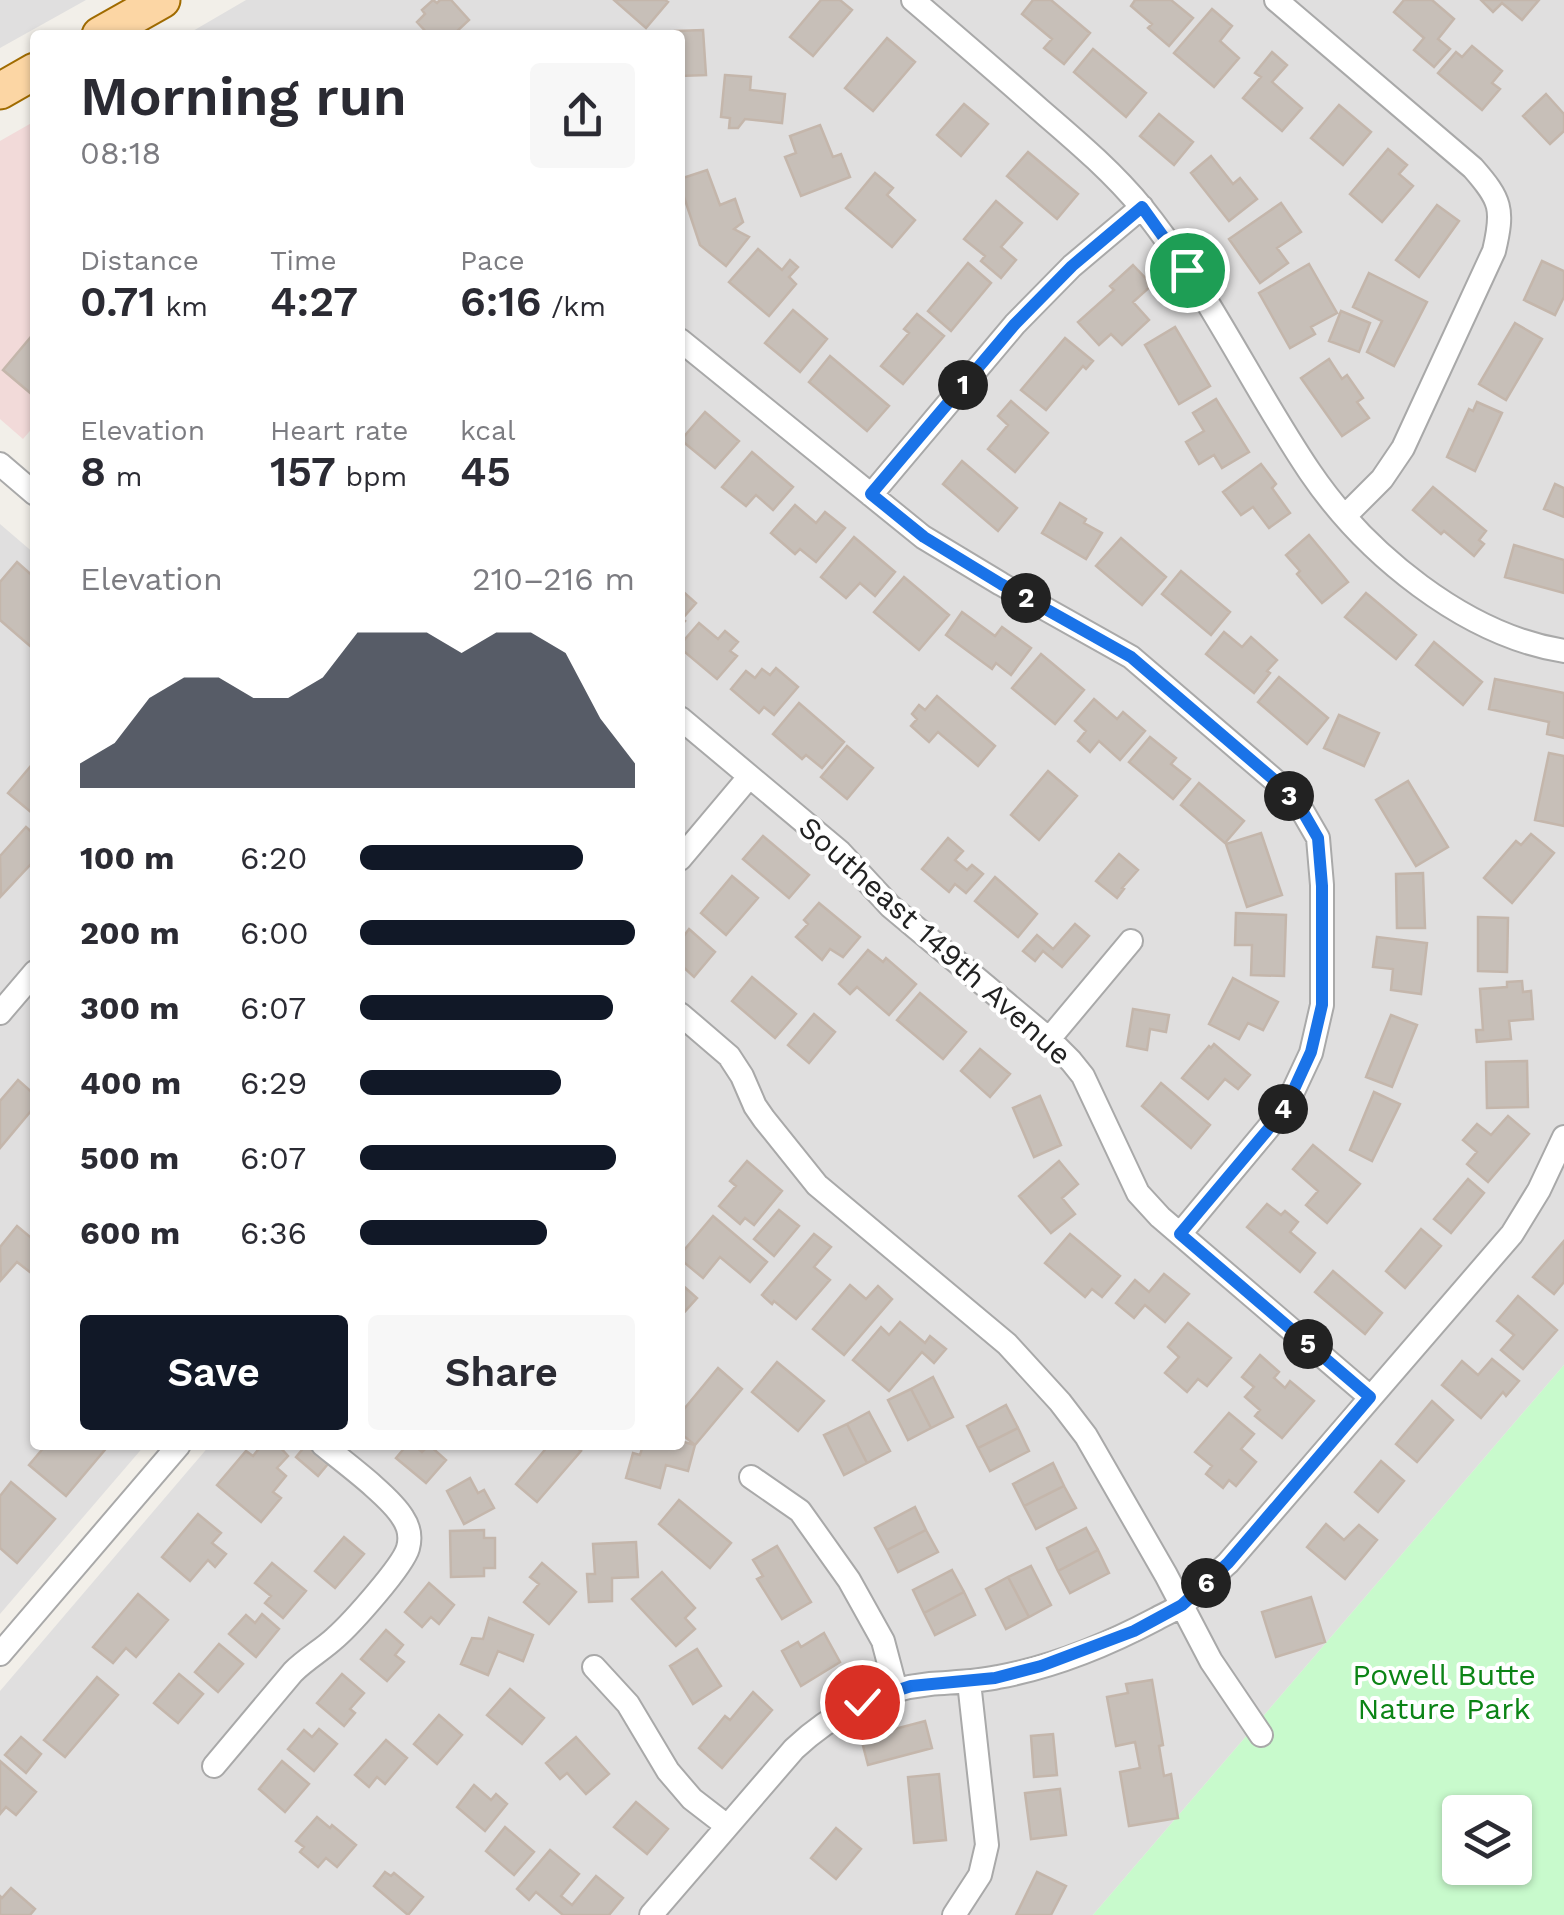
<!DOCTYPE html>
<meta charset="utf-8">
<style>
:root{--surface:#fff;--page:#f7f7f7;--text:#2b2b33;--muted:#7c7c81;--accent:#111827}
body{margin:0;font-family:"Work Sans",sans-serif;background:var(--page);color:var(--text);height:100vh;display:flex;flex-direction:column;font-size:38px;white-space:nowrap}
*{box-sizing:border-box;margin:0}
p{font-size:32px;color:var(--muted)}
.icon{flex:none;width:55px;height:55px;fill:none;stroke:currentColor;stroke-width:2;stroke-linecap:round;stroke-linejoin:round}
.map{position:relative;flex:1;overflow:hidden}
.panel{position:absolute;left:30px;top:30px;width:655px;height:1420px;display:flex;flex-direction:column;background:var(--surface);border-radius:10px;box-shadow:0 2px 8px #0004}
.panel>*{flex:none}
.fabs{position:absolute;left:1442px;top:1795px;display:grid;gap:20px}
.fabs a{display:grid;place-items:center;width:90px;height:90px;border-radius:10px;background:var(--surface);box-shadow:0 2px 8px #0004;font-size:50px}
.pin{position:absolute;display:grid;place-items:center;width:85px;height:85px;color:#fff;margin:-42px;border:5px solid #fff;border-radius:50%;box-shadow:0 2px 10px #0007}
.km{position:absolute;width:50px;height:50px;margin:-25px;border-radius:50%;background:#222;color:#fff;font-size:28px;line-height:50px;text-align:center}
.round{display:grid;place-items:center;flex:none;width:105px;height:105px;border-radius:10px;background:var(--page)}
.headline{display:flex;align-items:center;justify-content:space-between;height:170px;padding:0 50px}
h1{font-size:55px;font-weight:600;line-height:75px}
.figures{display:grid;grid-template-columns:repeat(3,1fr);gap:15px;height:170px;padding:10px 50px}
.figures div{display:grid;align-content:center}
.figures b{font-size:42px;font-weight:600}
.figures small{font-size:28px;font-weight:400}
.figures p{font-size:28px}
.chart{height:280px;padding:20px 50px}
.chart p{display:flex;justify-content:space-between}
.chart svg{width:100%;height:180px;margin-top:10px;fill:var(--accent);opacity:.7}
.button{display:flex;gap:20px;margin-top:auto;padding:20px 50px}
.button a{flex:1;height:115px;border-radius:10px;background:var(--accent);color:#fff;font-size:40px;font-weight:600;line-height:115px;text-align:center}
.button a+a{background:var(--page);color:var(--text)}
ul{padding:0 50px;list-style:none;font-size:32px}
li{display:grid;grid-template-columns:160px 120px 1fr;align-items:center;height:75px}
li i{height:25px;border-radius:12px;background:var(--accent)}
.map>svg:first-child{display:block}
.residential{fill:#e0dfdf}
.commercial{fill:#f2dad9}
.park{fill:#c8facc;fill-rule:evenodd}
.building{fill:#c7bfb8;stroke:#c4b6ab;stroke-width:2.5}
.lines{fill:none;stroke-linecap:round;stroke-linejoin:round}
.street-casing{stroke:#a9a9a9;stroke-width:26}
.primary-casing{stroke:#a06b00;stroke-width:39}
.street{stroke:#fff;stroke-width:22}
.primary{stroke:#fcd6a4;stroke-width:35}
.route-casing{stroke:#fff;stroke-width:20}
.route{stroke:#1a73e8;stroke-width:12}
.labels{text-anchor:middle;stroke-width:8;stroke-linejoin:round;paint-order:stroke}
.street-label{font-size:30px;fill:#222;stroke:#fff}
.park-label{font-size:30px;fill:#0c8416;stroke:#fff}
</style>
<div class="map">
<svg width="1564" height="1915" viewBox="0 0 1564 1915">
<rect width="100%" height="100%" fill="#f2efe9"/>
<path class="residential" d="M0 0H86L0 48Z
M246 0H1564V1365L1093 1915H0V1691L210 1445H680V35H186Z
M0 524 35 554V1445H145L0 1614Z"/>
<path class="commercial" d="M35 121V425L23 439 0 419V141Z"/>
<path class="park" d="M1564 1365V1915H1093ZM1460 1812H1515V1868H1460Z"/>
<path class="building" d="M433 0 437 3 440 0H451L469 20 453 35H429L417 22 425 14 422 10Z
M614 0H665L668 2 646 28Z
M821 0H840L852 10 813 56 790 37Z
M1033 0H1051L1090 33 1064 64 1044 48 1052 39 1022 14Z
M1135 0H1171L1193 18 1169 46 1148 28 1152 24 1131 6Z
M1404 0H1432L1454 19 1438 39 1450 49 1434 67 1414 50 1424 38 1394 12Z
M1481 0H1539L1522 20 1502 3 1493 12Z
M1212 9 1232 26 1220 41 1239 58 1214 87 1174 53Z
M703 30 706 75 680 76V35H675V31Z
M887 38 915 62 873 111 845 88Z
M1472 46 1502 71 1492 83 1500 89 1482 110 1438 73 1456 52 1462 57Z
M1093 49 1146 93 1126 117 1074 72Z
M1272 52 1287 65 1272 82 1302 108 1282 131 1243 98 1261 77 1255 73Z
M725 75 751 77 750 90 785 94 782 123 745 119 738 128H729L730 118 721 117Z
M1546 94 1564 114V131L1550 144 1523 116Z
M964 104 988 124 961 156 937 135Z
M1339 105 1371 132 1343 165 1311 138Z
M1159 114 1193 142 1174 165 1140 136Z
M820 125 833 157 841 154 850 177 801 196 785 157 796 153 790 136Z
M1388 149 1407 165 1399 174 1413 186 1382 222 1350 194Z
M1028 152 1078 194 1057 219 1007 176Z
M1211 156 1233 184 1240 178 1257 199 1229 221 1191 173Z
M707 170 720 205 735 199 743 222 734 229 749 237 726 266 700 245 680 185V179Z
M875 173 893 188 887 195 915 220 892 247 846 208Z
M996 201 1022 223 1001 247 1016 260 1001 278 981 261 985 256 964 239Z
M1281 203 1301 232 1277 248 1288 263 1260 283 1229 239Z
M1437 205 1459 221 1419 277 1396 260Z
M758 249 782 270 790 260 798 267 789 277 796 284 769 316 729 282Z
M1542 261 1564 271V297L1555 315 1524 300Z
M968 263 991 283 951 331 928 311Z
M1309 264 1337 313 1311 327 1315 334 1290 348 1259 293Z
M1133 265 1152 285 1133 302 1149 320 1122 345 1111 334 1099 345 1078 322 1114 290 1110 286Z
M1369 273 1427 302 1394 366 1367 352 1382 321 1353 307Z
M793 310 827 339 800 372 765 343Z
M1341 311 1370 323 1359 352 1329 341Z
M917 314 944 336 903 384 881 366 909 333 904 329Z
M1515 323 1542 339 1506 400 1479 384Z
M1175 327 1210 386 1179 404 1145 345Z
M35 332V397L3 370Z
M1065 338 1093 361 1086 369 1083 366 1046 410 1021 390Z
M830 356 889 406 867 431 809 382Z
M1329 359 1342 379 1347 375 1363 398 1357 402 1369 418 1342 436 1301 378Z
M1216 399 1249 452 1222 468 1214 455 1199 464 1186 442 1204 431 1193 413Z
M1011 401 1048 433 1015 472 988 449 1008 425 998 416Z
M1477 402 1502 413 1475 471 1447 457 1469 409 1473 411Z
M705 412 739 441 715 468 681 440Z
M752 452 793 487 773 510 756 495 746 506 722 487Z
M962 461 1017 508 998 531 943 484Z
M1261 464 1276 484 1272 488 1290 513 1269 528 1253 507 1241 515 1223 492Z
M1555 484 1564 488V517L1544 509Z
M1433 487 1486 531 1479 540 1484 544 1474 556 1444 531 1441 534 1413 510Z
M1060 503 1086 519 1084 523 1102 533 1086 559 1042 533Z
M795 505 816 523 825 512 845 528 816 562 800 549 795 554 771 533Z
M1309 535 1348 582 1322 603 1297 574 1300 571 1286 555Z
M854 537 895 572 875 596 860 583 846 598 821 577Z
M1121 538 1166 577 1142 605 1096 566Z
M1514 545 1564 560V593L1505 577Z
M17 562 35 578V640L30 646 0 620V582Z
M1181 571 1230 612 1211 635 1162 594Z
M904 577 949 615 919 650 874 612Z
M680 589 696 603 682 619 685 621 680 627Z
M1366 593 1416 635 1396 659 1345 617Z
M962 612 995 636 1002 627 1031 648 1011 675 996 663 992 669 946 635Z
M699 623 718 639 725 631 738 642 730 651 737 656 717 679 680 648V645Z
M1224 632 1242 647 1251 637 1277 660 1267 671 1270 673 1254 693 1206 654Z
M1434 642 1482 682 1463 705 1416 665Z
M1041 654 1084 690 1055 724 1012 688Z
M776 668 798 687 774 715 764 707 759 713 731 689 746 671 755 678 762 669 770 675Z
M1279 677 1328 718 1307 744 1258 702Z
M1495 679 1564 693V738L1547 734 1549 722 1489 709Z
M937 696 995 746 978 766 938 732 929 742 911 726 917 719 912 714 919 705 925 710Z
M1094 699 1117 719 1123 712 1145 731 1120 760 1099 741 1090 752 1078 741 1086 731 1075 721Z
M799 703 844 742 822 768 806 755 802 759 773 734Z
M1339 715 1379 733 1364 766 1324 748Z
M1150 737 1176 758 1171 764 1190 779 1173 799 1129 762Z
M847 746 873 768 847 799 821 777Z
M1549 753 1564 756V826L1535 820Z
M35 761V809L32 813 8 793Z
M1048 771 1077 796 1039 840 1011 815Z
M1408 781 1448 847 1416 866 1376 800Z
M1199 783 1244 821 1225 843 1181 805Z
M26 827 35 835V865L32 863 1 896 0 856Z
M1261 833 1282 895 1247 907 1226 844Z
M1531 834 1554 853 1512 903 1484 878 1516 841 1521 845Z
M763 836 809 875 789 898 743 859Z
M948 838 963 851 955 860 967 870 972 865 983 874 966 893 955 884 949 892 922 869Z
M1119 854 1138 870 1122 888 1124 889 1117 898 1096 881Z
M1423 873 1425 928H1397L1396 874Z
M732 876 758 898 726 935 701 913Z
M995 877 1037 914 1018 937 975 901Z
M819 903 860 937 843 957 830 949 822 960 796 937 808 924 804 920Z
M1236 913 1286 915 1284 976 1251 975 1252 945H1235Z
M1478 917 1508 918 1507 972 1478 971Z
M1075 924 1089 936 1062 967 1043 951 1035 961 1023 951 1037 935 1053 949Z
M689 929 715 952 694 977 680 964V941Z
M1377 937 1427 943 1421 994 1391 990 1393 969 1373 967Z
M868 950 883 962 886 958 916 984 889 1015 857 987 850 994 839 984Z
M752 977 796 1014 775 1038 732 1001Z
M1233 978 1278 1002 1263 1030 1248 1023 1239 1039 1209 1024Z
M1522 981 1523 992 1531 991 1533 1019 1509 1021 1511 1039 1477 1042 1476 1030H1483L1480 989 1507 987V982Z
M920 993 966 1032 943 1059 897 1020Z
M1133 1009 1169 1015 1166 1032 1150 1029 1147 1050 1127 1046Z
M814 1014 835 1032 809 1063 788 1045Z
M1391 1015 1417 1025 1392 1087 1366 1077Z
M1214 1044 1250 1075 1238 1089 1225 1079 1208 1099 1182 1078 1209 1046 1211 1048Z
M980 1049 1010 1074 990 1097 961 1071Z
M1527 1061 1528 1107 1487 1108 1486 1062Z
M18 1080 35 1095V1106L0 1148V1101Z
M1161 1083 1210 1125 1191 1148 1142 1106Z
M1374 1092 1400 1104 1372 1161 1350 1150Z
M1040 1096 1061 1145 1034 1157 1013 1108Z
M1508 1116 1529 1134 1488 1182 1467 1164 1477 1152 1463 1140 1477 1124 1491 1135Z
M1313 1145 1360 1184 1327 1223 1306 1205 1318 1191 1293 1169Z
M747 1161 782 1191 754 1225 745 1218 740 1224 719 1206 736 1186 730 1181Z
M1059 1161 1078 1184 1062 1198 1075 1214 1051 1233 1019 1196Z
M1468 1179 1484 1193 1451 1233 1434 1219Z
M1267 1204 1281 1215 1285 1211 1298 1222 1290 1232 1315 1253 1300 1272 1247 1227Z
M779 1210 799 1226 774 1256 754 1239Z
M713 1216 767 1262 750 1282 720 1257 703 1278 680 1259V1255Z
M17 1226 35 1241V1276L17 1262 1 1280 0 1247Z
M1421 1229 1441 1246 1405 1288 1386 1271Z
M814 1234 831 1247 814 1267 830 1280 796 1319 774 1301 772 1304 762 1295Z
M1070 1234 1120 1276 1102 1297 1092 1289 1085 1297 1045 1263Z
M1564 1241V1282L1554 1294 1533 1277Z
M1333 1271 1382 1313 1365 1334 1315 1292Z
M1164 1274 1189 1294 1165 1322 1145 1305 1134 1318 1116 1303 1135 1280 1149 1292Z
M680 1283 697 1298 680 1317Z
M850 1285 866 1299 878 1286 892 1299 844 1355 813 1329Z
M1518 1296 1557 1330 1523 1369 1501 1350 1514 1335 1497 1321Z
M900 1322 925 1343 930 1336 946 1349 934 1363 922 1352 889 1391 853 1360 881 1327 889 1335Z
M1188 1323 1231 1358 1207 1386 1198 1379 1187 1392 1165 1373 1179 1357 1168 1347Z
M1260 1355 1279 1372 1274 1378 1285 1388 1290 1381 1314 1401 1282 1438 1255 1416 1260 1410 1245 1397 1254 1387 1242 1377Z
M1492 1359 1519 1381 1506 1396 1503 1392 1481 1418 1442 1385 1462 1361 1478 1375Z
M777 1362 824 1401 798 1431 752 1392Z
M718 1368 742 1389 695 1445 680 1433V1414Z
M933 1377 953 1417 931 1428 911 1389Z
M911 1389 931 1428 908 1440 888 1400Z
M1432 1401 1453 1420 1417 1462 1396 1444Z
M1006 1405 1018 1428 978 1448 967 1426Z
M869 1412 890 1451 867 1463 847 1424Z
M1229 1413 1254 1434 1241 1449 1256 1462 1236 1486 1229 1480 1223 1488 1206 1474 1212 1466 1195 1452Z
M847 1424 867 1463 844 1475 824 1435Z
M1018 1428 1029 1451 990 1471 978 1448Z
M680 1441 695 1445 688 1471 666 1465 660 1488 626 1478 633 1453 640 1455 643 1445 672 1447 680 1445Z
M46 1445H109L66 1496 29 1465Z
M262 1445H278L288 1456 277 1468 286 1476 273 1492 281 1498 261 1522 217 1485 246 1451 253 1456Z
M306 1445 328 1464 318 1476 296 1457Z
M407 1445H414L422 1452 429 1445 446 1460 426 1483 396 1458Z
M549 1445H573L581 1451 537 1502 516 1484Z
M1381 1461 1404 1481 1378 1512 1355 1492Z
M1053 1463 1064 1486 1024 1506 1013 1484Z
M470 1478 478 1493 484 1490 494 1508 464 1524 447 1491Z
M11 1482 55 1519 17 1563 0 1548V1496Z
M1064 1486 1076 1508 1036 1529 1024 1506Z
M679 1500 731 1543 710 1568 659 1524Z
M915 1507 926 1530 887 1550 875 1528Z
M198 1514 221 1533 212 1543 226 1554 215 1567 208 1560 190 1581 162 1557Z
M1326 1524 1344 1540 1359 1525 1377 1540 1345 1579 1307 1547Z
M1086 1528 1098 1550 1058 1571 1047 1548Z
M484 1530V1538H495V1568H484V1576L451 1577 450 1531Z
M926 1530 938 1552 898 1572 887 1550Z
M344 1537 364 1554 335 1588 315 1571Z
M636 1542 638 1577 612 1578V1601L589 1602 587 1574H595L593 1544Z
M777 1546 811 1602 782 1619 757 1579 763 1576 753 1560Z
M1098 1550 1109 1573 1070 1593 1058 1571Z
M272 1563 306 1591 283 1618 265 1603 271 1596 255 1583Z
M542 1563 576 1592 549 1624 524 1602 539 1584 530 1577Z
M1031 1566 1051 1605 1029 1617 1008 1577Z
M952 1570 964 1592 924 1613 913 1590Z
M662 1572 695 1608 685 1618 695 1629 676 1646 632 1599Z
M1008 1577 1029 1617 1006 1629 986 1589Z
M429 1583 454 1605 439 1624 431 1617 422 1627 405 1612Z
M964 1592 975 1615 935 1635 924 1613Z
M138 1594 168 1620 136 1657 126 1648 113 1663 93 1647Z
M1311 1597 1325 1642 1276 1657 1262 1612Z
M262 1614 279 1629 256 1657 229 1634 246 1615 255 1623Z
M489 1618 533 1635 523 1661 498 1651 488 1675 461 1664 472 1638 483 1639Z
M386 1630 403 1645 395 1655 404 1662 387 1681 361 1659Z
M824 1633 840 1662 801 1686 782 1651 798 1642 801 1647Z
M219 1644 243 1664 218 1692 195 1672Z
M697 1649 721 1686 693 1704 670 1666Z
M179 1674 203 1694 178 1723 154 1703Z
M342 1674 364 1693 350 1709 355 1713 344 1726 317 1703Z
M97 1677 118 1695 65 1757 44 1740Z
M1152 1680 1163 1745 1159 1746 1164 1776 1171 1774 1178 1818 1129 1826 1120 1772 1140 1768 1135 1742 1116 1746 1107 1697 1128 1693 1126 1684Z
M510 1689 544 1718 522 1744 487 1715Z
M753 1692 772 1710 722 1768 699 1748 725 1716 730 1720Z
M439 1715 462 1735 437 1764 414 1744Z
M925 1721 932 1748 868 1765 861 1738Z
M319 1729 337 1744 314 1771 288 1749 304 1730 312 1737Z
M1053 1734 1057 1775 1034 1777 1031 1736Z
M21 1737 41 1754 26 1773 5 1755Z
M576 1737 609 1774 586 1794 567 1773 560 1779 546 1763Z
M386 1740 407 1758 385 1784 377 1777 369 1787 355 1775Z
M0 1761 36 1792 16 1815 6 1807 0 1814Z
M282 1761 309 1784 285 1812 259 1789Z
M939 1774 946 1840 914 1843 908 1777Z
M474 1785 491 1800 496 1794 507 1804 485 1831 457 1807Z
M1060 1789 1066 1835 1031 1839 1025 1793Z
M636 1802 668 1829 647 1854 614 1827Z
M317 1817 330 1828 332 1825 356 1845 337 1867 326 1858 318 1867 300 1852 304 1847 296 1841Z
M505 1827 534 1852 514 1875 486 1851Z
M836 1828 861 1849 836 1879 811 1858Z
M550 1850 579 1874 561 1896 572 1905 596 1876 623 1898 609 1915H563L536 1892 529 1900 517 1889Z
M385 1872 391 1876 394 1873 423 1897 408 1915 374 1886Z
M1037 1872 1066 1886 1051 1915H1016Z
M11 1888 35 1909 30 1915H0V1896L2 1898Z"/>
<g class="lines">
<g class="street-casing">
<path id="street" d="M913 0C955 36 997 72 1039 109 1075 140 1113 172 1143 209 1208 290 1252 386 1310 472 1365 553 1464 635 1564 651
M1276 0 1473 168C1501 200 1504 209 1494 251L1403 448 1382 479 1345 516
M680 340 923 537 1001 584 1131 657 1279 784 1303 812 1318 838 1322 885V1005L1311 1053 1289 1100 1269 1127 1180 1234
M0 464 35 494
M871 495 1015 324 1072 266 1142 207
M680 718 840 852 890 906 1049 1039 1071 1061 1083 1076 1138 1193 1160 1217 1370 1397
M680 859 749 777
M0 1013 35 972
M680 1014 729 1056 742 1076 755 1106 764 1119 817 1185 1007 1344 1060 1402 1086 1436 1166 1575 1211 1661 1261 1735
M1049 1039 1131 941
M751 1477 800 1511 849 1580 883 1641 896 1690
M0 1654 179 1445
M594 1667 628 1704 668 1771 692 1799 727 1826
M214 1766 293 1672C306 1659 322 1650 335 1638 352 1623 403 1566 408 1548 411 1537 409 1527 403 1518 391 1497 344 1462 323 1445
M651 1915 794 1749C831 1714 879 1689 930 1684 953 1682 976 1682 998 1677 1053 1667 1107 1645 1156 1619 1165 1614 1175 1610 1183 1604 1199 1592 1213 1576 1228 1563L1512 1234 1539 1190 1564 1137
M954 1915 980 1875 987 1845 969 1682"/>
</g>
<g class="primary-casing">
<path id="primary" d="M100 35 162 0
M0 91 35 71"/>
</g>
<use href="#street" class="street"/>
<use href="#primary" class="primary"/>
</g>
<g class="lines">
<g class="route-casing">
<path id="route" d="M862 1702 911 1686 995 1678 1041 1666 1134 1631 1182 1605 1228 1563 1370 1397 1180 1234 1270 1127 1289 1100 1311 1052 1322 1005V886L1318 838 1303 812 1279 784 1131 657 1001 584 924 537 871 494 1015 324 1072 266 1142 207 1187 270"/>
</g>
<use href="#route" class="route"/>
</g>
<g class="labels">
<g class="street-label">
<text transform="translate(935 941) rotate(42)" y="10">Southeast 149th Avenue</text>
</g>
<g class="park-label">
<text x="1444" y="1685">Powell Butte<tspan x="1444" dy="34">Nature Park</tspan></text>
</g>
</g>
</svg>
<div class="fabs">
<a><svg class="icon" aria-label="layers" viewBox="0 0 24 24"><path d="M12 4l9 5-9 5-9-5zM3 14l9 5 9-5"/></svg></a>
</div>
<div class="pin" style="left:1187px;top:270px;background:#1e9e55"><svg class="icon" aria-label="arrive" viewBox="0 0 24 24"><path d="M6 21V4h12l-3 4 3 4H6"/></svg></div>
<div class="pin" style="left:862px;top:1702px;background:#d93025"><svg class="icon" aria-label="check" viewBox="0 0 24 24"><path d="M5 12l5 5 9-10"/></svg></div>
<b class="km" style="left:963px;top:385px">1</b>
<b class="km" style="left:1026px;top:598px">2</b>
<b class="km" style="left:1289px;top:796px">3</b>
<b class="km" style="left:1283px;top:1109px">4</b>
<b class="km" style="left:1308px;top:1344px">5</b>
<b class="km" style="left:1206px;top:1583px">6</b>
<section class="panel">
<div class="headline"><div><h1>Morning run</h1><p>08:18</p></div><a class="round"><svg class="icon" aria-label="share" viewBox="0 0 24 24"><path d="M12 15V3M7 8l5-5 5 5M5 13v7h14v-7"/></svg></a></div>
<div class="figures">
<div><p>Distance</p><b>0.71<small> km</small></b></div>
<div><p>Time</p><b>4:27</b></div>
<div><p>Pace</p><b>6:16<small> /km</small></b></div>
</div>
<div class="figures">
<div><p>Elevation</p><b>8<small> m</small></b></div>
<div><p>Heart rate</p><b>157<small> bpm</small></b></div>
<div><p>kcal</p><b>45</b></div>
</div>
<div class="chart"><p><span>Elevation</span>210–216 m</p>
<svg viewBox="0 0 160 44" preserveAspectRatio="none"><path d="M0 44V38L10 33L20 22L30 17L40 17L50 22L60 22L70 17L80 6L90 6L100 6L110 11L120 6L130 6L140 11L150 27L160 38V44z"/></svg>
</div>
<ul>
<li><b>100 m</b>6:20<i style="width:81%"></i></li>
<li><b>200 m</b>6:00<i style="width:100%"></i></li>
<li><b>300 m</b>6:07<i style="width:92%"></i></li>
<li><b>400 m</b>6:29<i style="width:73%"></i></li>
<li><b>500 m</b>6:07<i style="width:93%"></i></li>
<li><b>600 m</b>6:36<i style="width:68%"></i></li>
</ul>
<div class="button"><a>Save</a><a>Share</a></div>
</section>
</div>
